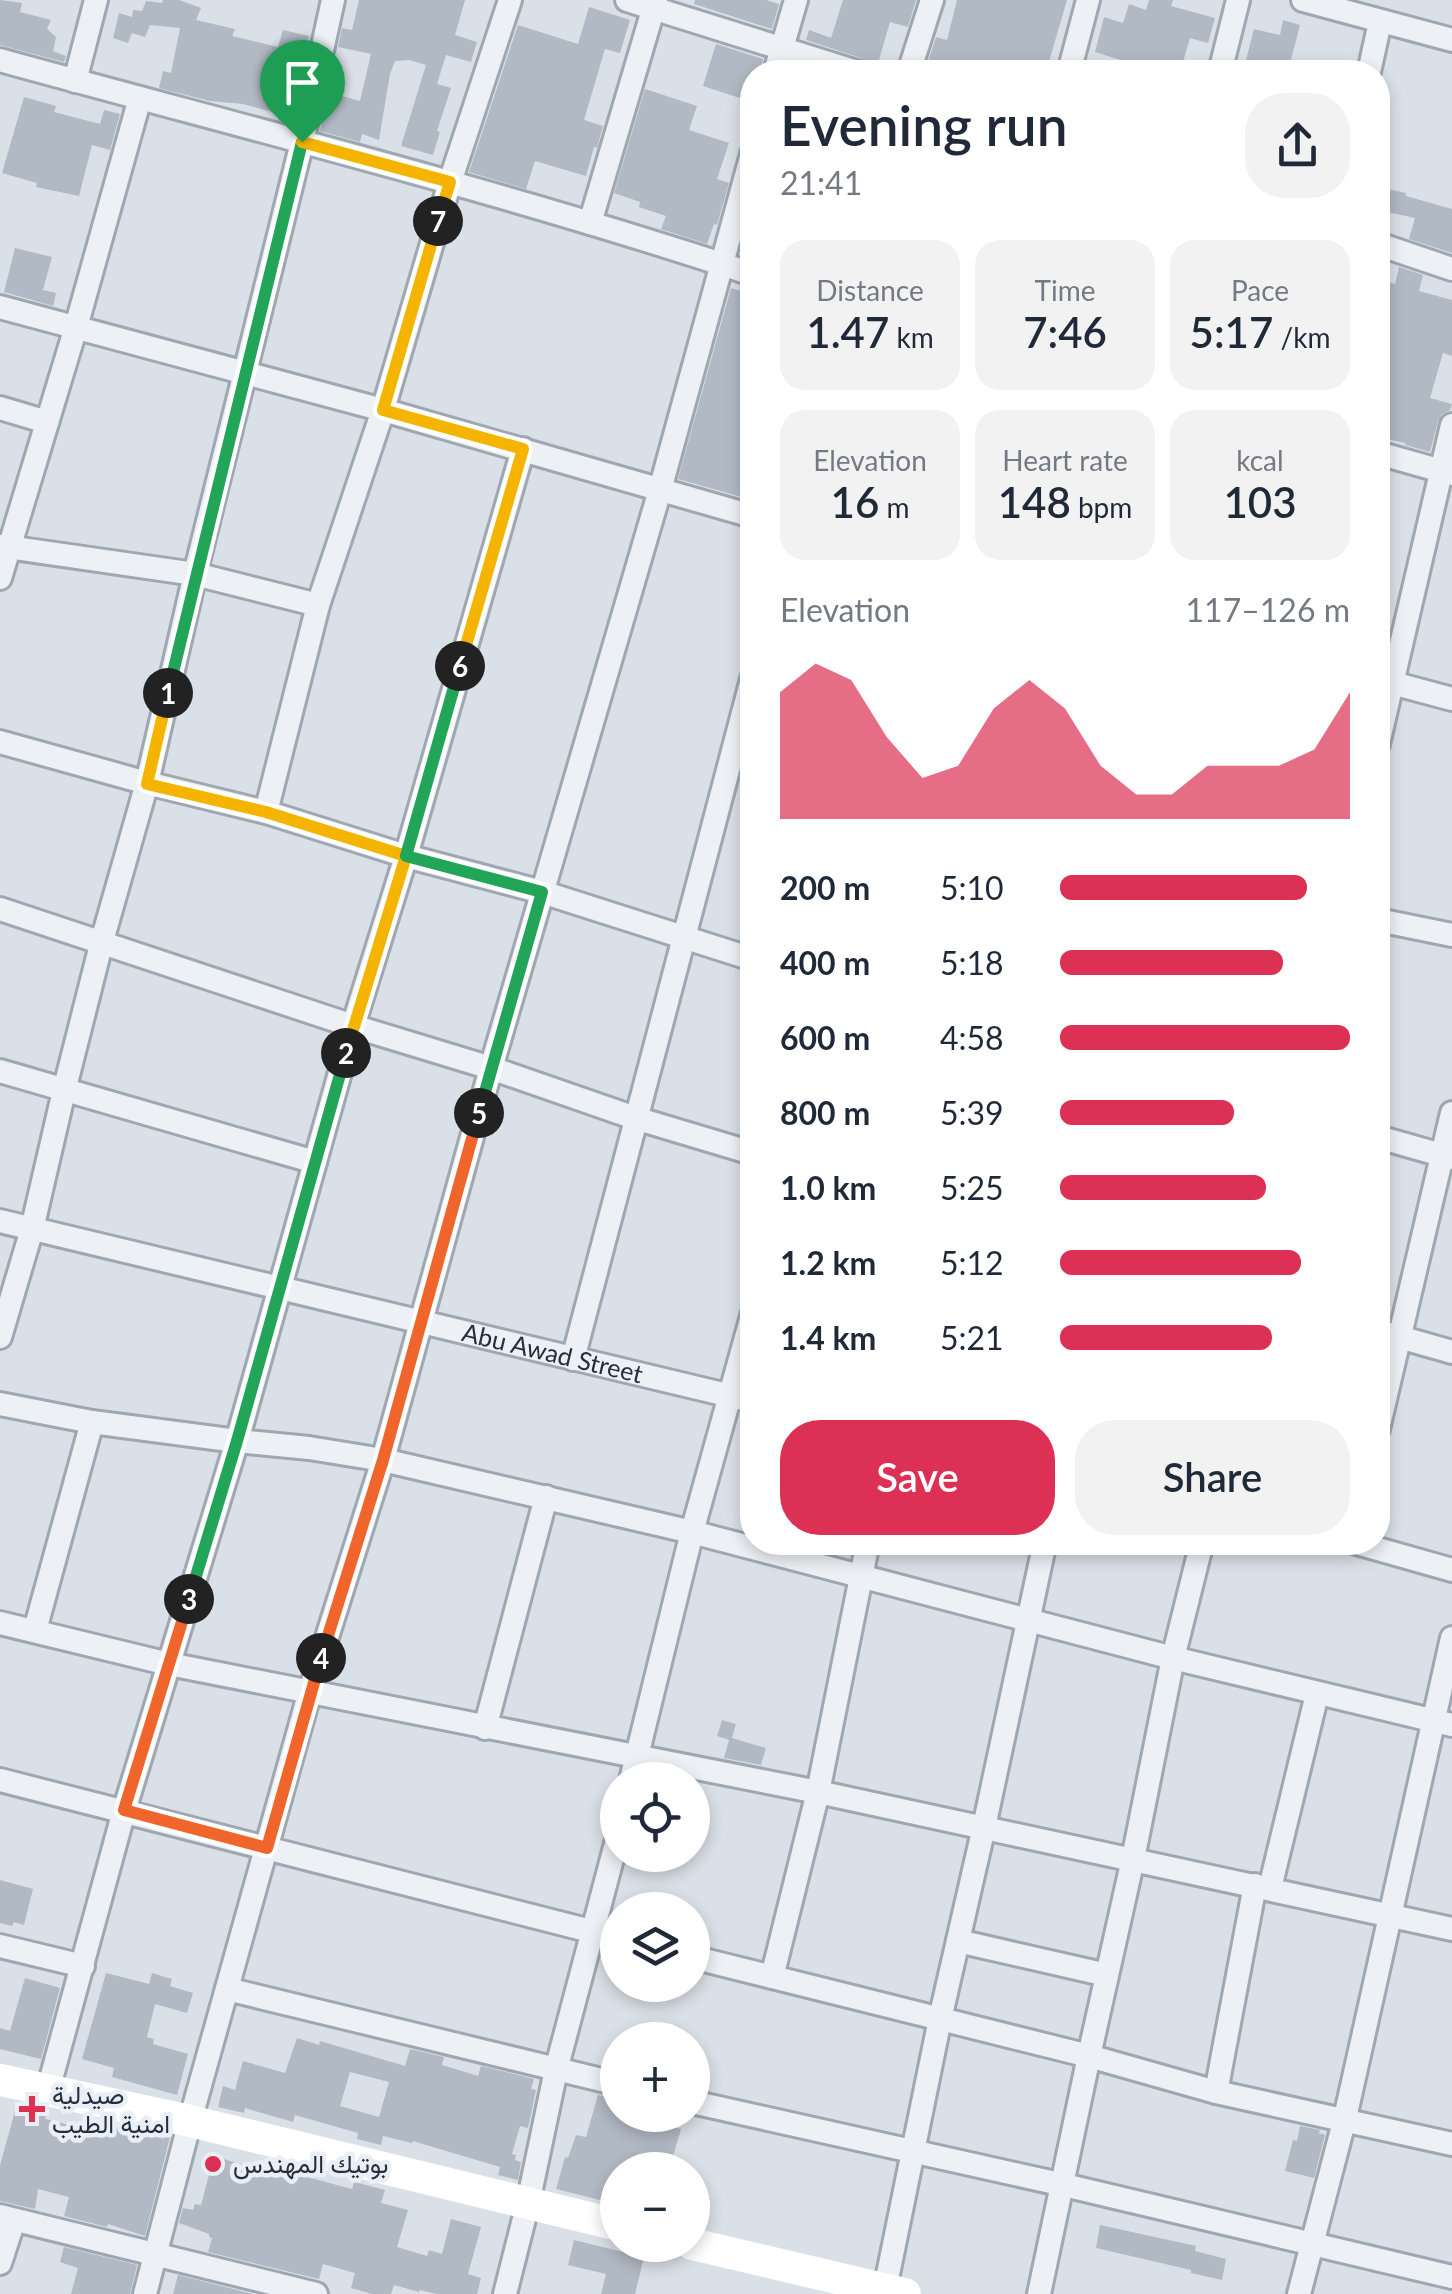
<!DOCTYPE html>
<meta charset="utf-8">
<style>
:root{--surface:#fff;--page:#f2f2f3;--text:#1f2937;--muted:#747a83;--accent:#dc3054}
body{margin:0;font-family:Lato,Vazirmatn,sans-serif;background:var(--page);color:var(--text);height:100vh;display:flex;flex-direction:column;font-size:38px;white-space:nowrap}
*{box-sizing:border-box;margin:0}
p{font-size:32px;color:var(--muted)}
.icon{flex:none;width:55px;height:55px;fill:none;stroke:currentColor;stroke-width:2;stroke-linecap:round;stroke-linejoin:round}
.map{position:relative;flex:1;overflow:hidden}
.panel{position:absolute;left:740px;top:60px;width:650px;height:1495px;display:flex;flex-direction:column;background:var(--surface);border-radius:40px;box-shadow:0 5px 15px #0003}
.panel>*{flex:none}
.tools{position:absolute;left:600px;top:1762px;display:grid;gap:20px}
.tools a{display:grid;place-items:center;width:110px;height:110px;border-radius:50%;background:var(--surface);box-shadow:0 5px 15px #0003;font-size:50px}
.pin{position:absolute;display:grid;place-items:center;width:85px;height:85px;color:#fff;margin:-102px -42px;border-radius:50% 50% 50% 0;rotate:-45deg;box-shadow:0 0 10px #0007}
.pin .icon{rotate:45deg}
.km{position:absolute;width:50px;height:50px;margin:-25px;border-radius:50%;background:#222;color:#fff;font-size:28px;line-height:50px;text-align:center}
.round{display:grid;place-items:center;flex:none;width:105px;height:105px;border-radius:40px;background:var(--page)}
.overview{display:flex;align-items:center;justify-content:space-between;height:170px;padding:0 40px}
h1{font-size:55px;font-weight:600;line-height:75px}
.metrics{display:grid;grid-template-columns:repeat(3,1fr);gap:15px;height:170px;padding:10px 40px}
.metrics div{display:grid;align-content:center;border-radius:25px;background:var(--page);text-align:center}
.metrics b{font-size:42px;font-weight:600}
.metrics small{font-size:28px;font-weight:400}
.metrics p{font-size:28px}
.chart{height:280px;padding:20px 40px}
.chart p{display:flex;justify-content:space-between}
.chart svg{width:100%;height:180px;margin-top:10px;fill:var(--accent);opacity:.7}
.action{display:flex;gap:20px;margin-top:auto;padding:20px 40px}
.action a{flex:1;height:115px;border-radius:40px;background:var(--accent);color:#fff;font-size:40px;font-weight:600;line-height:115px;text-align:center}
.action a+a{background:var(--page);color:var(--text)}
ul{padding:0 40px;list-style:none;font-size:32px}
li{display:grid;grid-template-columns:160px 120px 1fr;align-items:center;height:75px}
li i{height:25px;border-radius:12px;background:var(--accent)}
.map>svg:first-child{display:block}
.building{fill:#b1b9c4;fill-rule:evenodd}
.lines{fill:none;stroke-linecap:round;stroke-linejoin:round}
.street-casing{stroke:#9fa7b1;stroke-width:28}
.street{stroke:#edf0f5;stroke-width:22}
.secondary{stroke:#fff;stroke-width:32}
.split-1-casing{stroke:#fff;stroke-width:20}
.split-2-casing{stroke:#fff;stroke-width:20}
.split-3-casing{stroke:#fff;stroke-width:20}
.split-4-casing{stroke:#fff;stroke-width:20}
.split-5-casing{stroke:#fff;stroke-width:20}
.split-6-casing{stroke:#fff;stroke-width:20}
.split-7-casing{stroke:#fff;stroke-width:20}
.split-8-casing{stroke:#fff;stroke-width:20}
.split-1{stroke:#22a559;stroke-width:12}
.split-2{stroke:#f5b400;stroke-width:12}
.split-3{stroke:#22a559;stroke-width:12}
.split-4{stroke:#f0652b;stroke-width:12}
.split-5{stroke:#f0652b;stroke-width:12}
.split-6{stroke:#22a559;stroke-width:12}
.split-7{stroke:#f5b400;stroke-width:12}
.split-8{stroke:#f5b400;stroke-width:12}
.poi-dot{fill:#dc3054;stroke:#eaeff5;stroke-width:4}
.labels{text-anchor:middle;stroke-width:9;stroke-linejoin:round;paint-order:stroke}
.street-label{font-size:25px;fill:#232f3e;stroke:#eaeff5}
.poi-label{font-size:25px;fill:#232f3e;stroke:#eaeff5;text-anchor:start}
</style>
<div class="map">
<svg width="1452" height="2294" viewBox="0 0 1452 2294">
<rect width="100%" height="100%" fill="#dae0e7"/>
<path class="building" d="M0 0 22 3 20 12 51 20 47 29 56 37 53 51 66 56 64 62 0 45Z
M163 0H179L201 8 196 20 235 29 232 36 278 47 283 30 309 36 296 90 298 91 291 123 278 120 279 114 243 104 210 101 159 88 163 71 171 73 180 28 150 25 145 37 132 33 128 43 113 38 119 13 132 17 133 10 142 11 146 1 162 3Z
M359 0H465L455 35 477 42 471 62 446 55 437 84 451 88 437 131 440 132 433 155 401 146 426 65 409 60 395 61 390 74 379 140 362 134 360 142 320 131 328 92 360 101 371 54 338 47 342 28 352 30Z
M695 0H766L779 4 772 29 694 4Z
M843 0H916L908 27 890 22 876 70 872 69 869 63 861 58 806 40 809 30 831 38Z
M957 0H1067L1046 72H940L926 68 936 37 947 40Z
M1149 0H1173L1171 6 1215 18 1208 43 1190 38 1180 72H1141L1143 67 1095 52 1104 17 1123 23 1129 4 1146 10Z
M589 7 630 20 620 53 605 49 584 120 603 126 597 148 594 147 586 176 535 161 526 189 469 172 518 25 578 44Z
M1283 20 1300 25 1288 71 1246 60 1254 29 1280 35Z
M716 44 763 59 760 72H752V102L703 86Z
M645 89 697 106 689 130 729 143 717 179 729 183 717 225 714 224 707 244 661 229 666 216 639 207 640 202 614 193Z
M24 97 56 106 54 112 100 124 104 110 120 114 110 150 92 145 79 196 36 187 37 183 2 173Z
M1378 187 1406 193V196L1452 209V253L1409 239 1415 218 1378 210Z
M15 248 52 257 43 290 56 293 53 306 4 292Z
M1399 267 1423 275 1419 291 1452 300V356L1443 353 1430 398 1452 404 1450 410 1442 414 1438 421 1430 452 1405 445V443L1378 437V279L1395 284Z
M731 288 752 294V500L678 479Z
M722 1720 736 1724 732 1738 766 1748 761 1765 724 1758 729 1740 717 1736Z
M0 1880 33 1889 24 1925 14 1922 12 1926 0 1923Z
M106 1973 149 1984 152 1973 172 1979 170 1986 193 1993 187 2013 155 2004 147 2037 154 2039 153 2044 188 2054 177 2095 112 2077 114 2068 82 2059Z
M25 1978 60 1988 41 2059 0 2049V2028L10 2031Z
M297 2038 319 2045 320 2041 405 2066 410 2049 444 2057 442 2065 478 2076 481 2066 534 2079 531 2089 536 2090 528 2128 520 2126 512 2154 516 2155 515 2160 521 2162 518 2180 498 2175 500 2167 413 2141 412 2143 383 2136 381 2145 357 2139 358 2133 295 2115 293 2122 245 2108 244 2113 218 2107 223 2086 235 2090 243 2061 285 2073ZM350 2072 389 2082 379 2117 340 2106Z
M598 2095 618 2099V2115H631L681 2129 671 2163 658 2159 655 2170H618V2203L601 2197 600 2200 556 2189 565 2157 568 2158 576 2135 586 2137Z
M17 2104 47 2113 45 2119 113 2136 116 2127 131 2131 132 2129 164 2139 165 2136 170 2137 145 2236 108 2224 107 2227 64 2216 69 2197 38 2189 35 2209 0 2201V2165Z
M1300 2126 1320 2130 1319 2133 1325 2135 1314 2178 1285 2171 1293 2140 1297 2141Z
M214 2156 250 2167 251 2162 352 2189 354 2182 385 2190 381 2203 408 2210 397 2247 427 2256 429 2250 442 2254 451 2219 481 2227 468 2274 481 2278 477 2294H437L420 2290 419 2292 394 2285 391 2294H372L351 2288 355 2273 323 2264 319 2279 208 2252 212 2238 209 2237V2234L179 2223 183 2208 193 2210 195 2204 201 2205Z
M1100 2225 1196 2246 1195 2251 1226 2259 1222 2280 1191 2273V2270L1096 2248Z
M574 2240 644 2257 635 2294H601L606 2274 568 2265Z
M64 2247 137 2265 130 2294H71L78 2268 60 2262Z
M178 2275 253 2294H173Z"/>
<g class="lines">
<g class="street-casing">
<g id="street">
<path d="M627 0 857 72"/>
<path d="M1303 0 1452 40"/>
<path d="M0 60C251 129 505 192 752 274"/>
<path d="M775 72 796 0"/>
<path d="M909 72 932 0"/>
<path d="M1069 72 1088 0"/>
<path d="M1220 72 1238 0"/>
<path d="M1369 72 1380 22"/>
<path d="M75 81 96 0"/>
<path d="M590 223 656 0"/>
<path d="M1378 244 1452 269"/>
<path d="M0 307 383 410 752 516"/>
<path d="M0 408 47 422"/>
<path d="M1378 453 1452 474"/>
<path d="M0 546 195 574 318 605"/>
<path d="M0 578 76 327 140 98"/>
<path d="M1381 680 1452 699"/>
<path d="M0 742 147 783 266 812 406 856 542 892 752 959"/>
<path d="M1378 744 1452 425"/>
<path d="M266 812 318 605 383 410 450 182 510 0"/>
<path d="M0 909 353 1026 491 1068 635 1118 752 1153"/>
<path d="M1378 920 1452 935"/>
<path d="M0 1071 315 1162"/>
<path d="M1378 1137 1452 1158"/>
<path id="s1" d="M0 1221 752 1401"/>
<path d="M1378 1331 1452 1352"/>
<path d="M0 1337 32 1229 64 1091 102 941 147 783 195 574 302 142 333 0"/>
<path d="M573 1359 752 679"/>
<path d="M0 1404 92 1422 237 1441 309 1448 383 1460 692 1532 1173 1658 1452 1725"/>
<path d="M1378 1429 1452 1113"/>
<path d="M1353 1542 1452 1570"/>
<path d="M0 1623 169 1664 818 1792 1452 1929"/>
<path d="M35 1630 92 1422"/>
<path d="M485 1728 546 1497"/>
<path d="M0 1780 618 1938"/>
<path d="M631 1780 692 1532 752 1316"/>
<path d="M1270 1888 1317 1694"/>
<path d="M958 1941 1107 1975"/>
<path d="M0 1946 83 1966"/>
<path d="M692 1957 1089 2056 1216 2092 1452 2144"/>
<path d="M772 1977 818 1792 868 1542"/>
<path d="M227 1989 618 2084"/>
<path d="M48 2090 124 1811 237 1441 353 1026 406 856 523 449"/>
<path d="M1216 2092 1255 1885"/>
<path d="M692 2102 1064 2185 1452 2277"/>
<path d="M0 2216 316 2294"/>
<path d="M0 2263 14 2220"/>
<path d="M145 2294 190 2121 310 1691 383 1460 491 1068 660 490 752 154"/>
<path d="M505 2294 528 2203 556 2070 618 1836"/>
<path d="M884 2294 940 2019 984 1827 1045 1542"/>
<path d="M1039 2294 1089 2056 1133 1859 1173 1658 1202 1542"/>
<path d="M1299 2294 1345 2118 1452 1638"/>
</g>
</g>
<use href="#street" class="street"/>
<path class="secondary" d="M0 2080 190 2121 618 2225
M692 2244 905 2294"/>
</g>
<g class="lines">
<g class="split-1-casing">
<path id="split-1" d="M168 693 302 142"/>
</g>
<g class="split-2-casing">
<path id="split-2" d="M168 693 147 784 266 812 406 856 346 1053"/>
</g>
<g class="split-3-casing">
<path id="split-3" d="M189 1599 237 1441 346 1053"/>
</g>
<g class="split-4-casing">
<path id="split-4" d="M189 1599 124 1810 267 1848 321 1658"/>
</g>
<g class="split-5-casing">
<path id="split-5" d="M321 1658 383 1460 479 1113"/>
</g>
<g class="split-6-casing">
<path id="split-6" d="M460 666 406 856 542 892 479 1113"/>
</g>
<g class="split-7-casing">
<path id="split-7" d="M438 221 383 410 523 449 460 666"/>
</g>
<g class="split-8-casing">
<path id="split-8" d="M302 142 450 182 438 221"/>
</g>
<use href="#split-1" class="split-1"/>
<use href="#split-2" class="split-2"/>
<use href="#split-3" class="split-3"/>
<use href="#split-4" class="split-4"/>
<use href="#split-5" class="split-5"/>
<use href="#split-6" class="split-6"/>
<use href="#split-7" class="split-7"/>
<use href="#split-8" class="split-8"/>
</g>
<g class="poi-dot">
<path d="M27 2094h10v10h10v10h-10v10h-10v-10h-10v-10h10z"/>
<circle cx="213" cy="2164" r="10"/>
</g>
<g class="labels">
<g class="street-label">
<text dy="9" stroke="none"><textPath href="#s1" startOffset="568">Abu Awad Street</textPath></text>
</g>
<g class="poi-label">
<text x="52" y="2104">صيدلية<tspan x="52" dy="29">امنية الطيب</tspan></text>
<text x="233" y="2173">بوتيك المهندس</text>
</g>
</g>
</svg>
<div class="tools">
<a><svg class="icon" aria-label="locate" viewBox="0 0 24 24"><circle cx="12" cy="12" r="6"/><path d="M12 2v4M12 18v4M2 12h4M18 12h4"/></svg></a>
<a><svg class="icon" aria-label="layers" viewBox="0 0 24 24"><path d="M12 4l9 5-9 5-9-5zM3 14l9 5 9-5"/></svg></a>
<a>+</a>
<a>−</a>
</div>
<div class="pin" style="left:302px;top:142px;background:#1e9e55"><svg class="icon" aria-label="arrive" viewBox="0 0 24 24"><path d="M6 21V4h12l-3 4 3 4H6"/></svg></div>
<b class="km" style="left:168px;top:693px">1</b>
<b class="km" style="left:346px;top:1053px">2</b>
<b class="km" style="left:189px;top:1599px">3</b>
<b class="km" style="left:321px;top:1658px">4</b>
<b class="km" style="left:479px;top:1113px">5</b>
<b class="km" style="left:460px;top:666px">6</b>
<b class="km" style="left:438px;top:221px">7</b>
<section class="panel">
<div class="overview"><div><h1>Evening run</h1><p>21:41</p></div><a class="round"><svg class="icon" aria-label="share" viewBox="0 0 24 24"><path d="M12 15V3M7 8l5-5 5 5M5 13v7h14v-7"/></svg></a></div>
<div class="metrics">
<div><p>Distance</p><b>1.47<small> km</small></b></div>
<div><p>Time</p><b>7:46</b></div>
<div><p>Pace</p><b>5:17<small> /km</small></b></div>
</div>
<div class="metrics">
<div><p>Elevation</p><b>16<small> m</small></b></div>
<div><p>Heart rate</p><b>148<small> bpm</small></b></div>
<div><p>kcal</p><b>103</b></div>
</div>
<div class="chart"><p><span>Elevation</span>117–126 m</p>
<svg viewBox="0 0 160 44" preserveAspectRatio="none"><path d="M0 44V13L10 6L20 10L30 24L40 34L50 31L60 17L70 10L80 17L90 31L100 38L110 38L120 31L130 31L140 31L150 27L160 13V44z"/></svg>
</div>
<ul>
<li><b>200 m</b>5:10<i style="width:85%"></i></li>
<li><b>400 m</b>5:18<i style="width:77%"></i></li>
<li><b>600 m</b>4:58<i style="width:100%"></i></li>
<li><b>800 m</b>5:39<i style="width:60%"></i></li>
<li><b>1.0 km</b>5:25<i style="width:71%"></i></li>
<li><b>1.2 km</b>5:12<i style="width:83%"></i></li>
<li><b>1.4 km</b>5:21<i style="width:73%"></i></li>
</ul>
<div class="action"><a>Save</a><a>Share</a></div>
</section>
</div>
